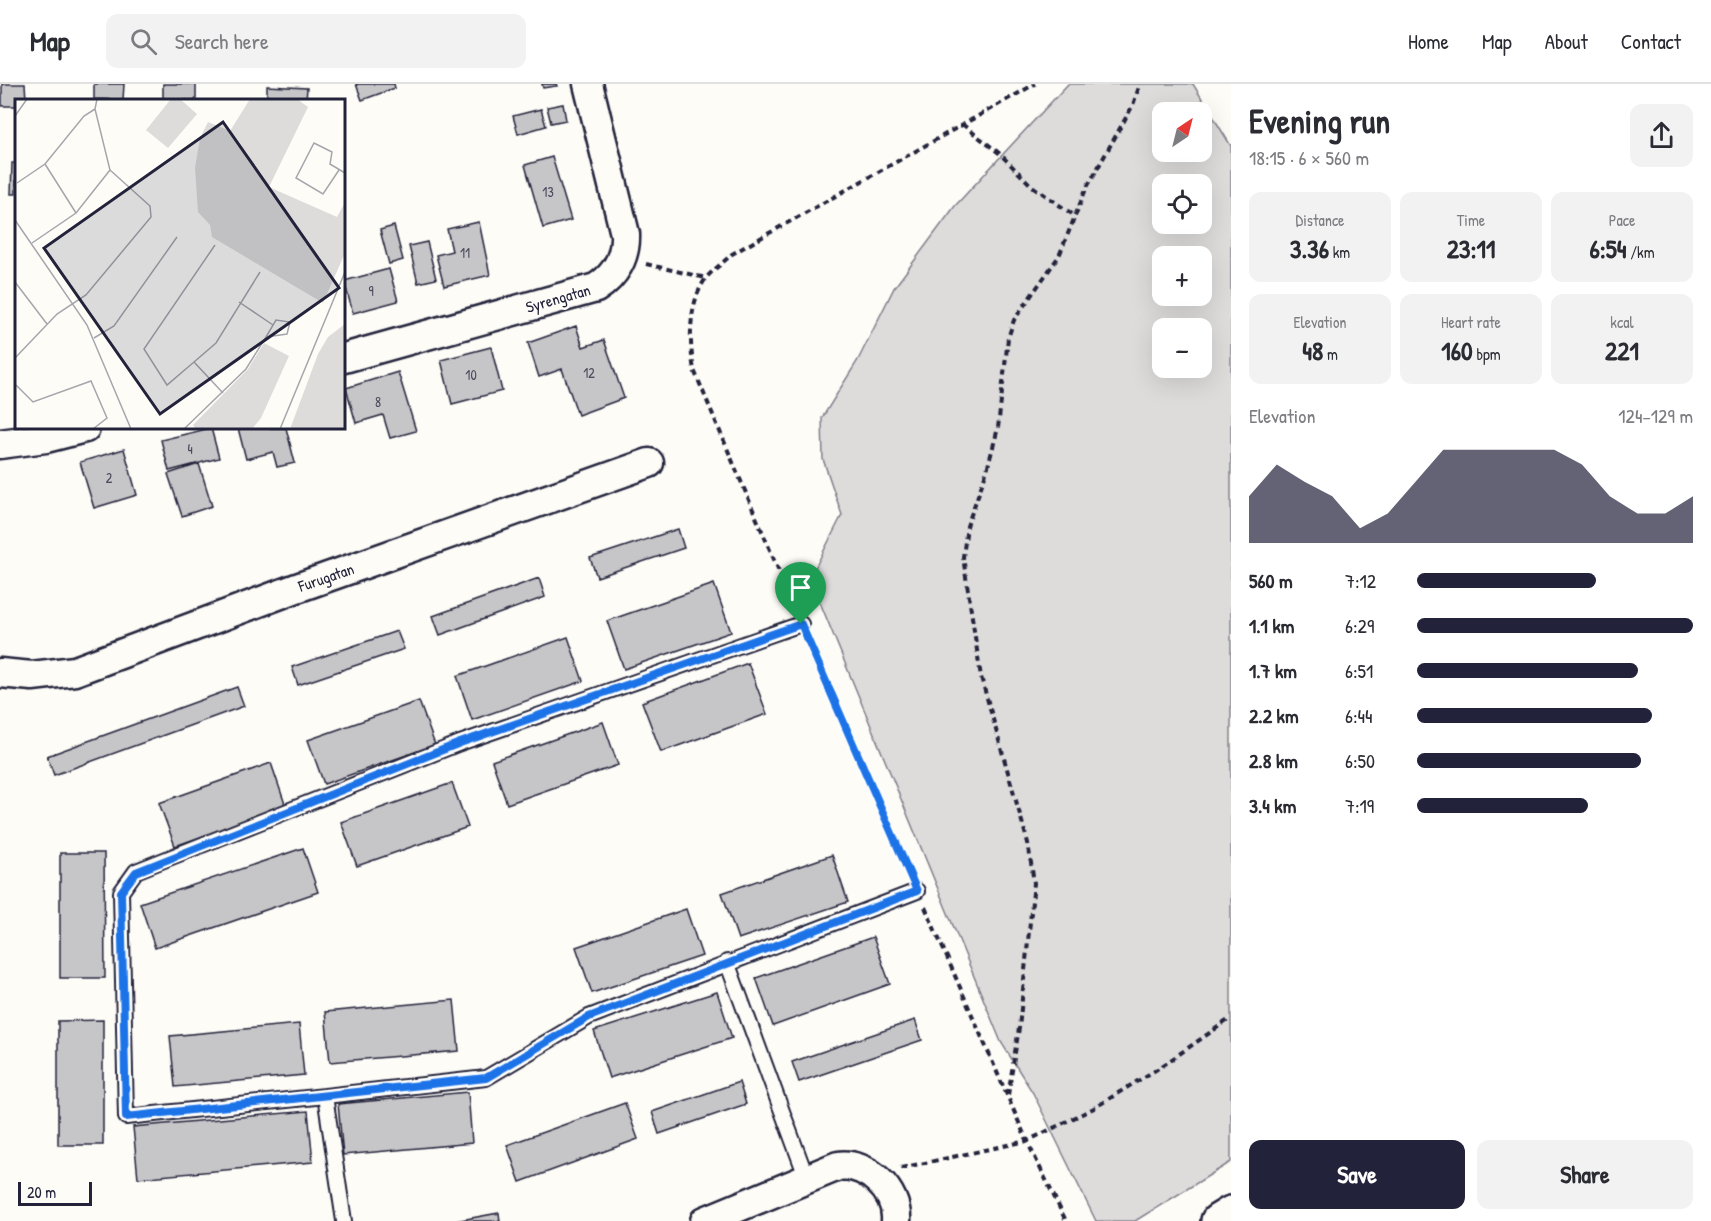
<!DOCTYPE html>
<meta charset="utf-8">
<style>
:root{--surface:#fff;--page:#f2f2f3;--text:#2b2b33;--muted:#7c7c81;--line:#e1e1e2;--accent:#22223b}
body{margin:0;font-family:"Patrick Hand",sans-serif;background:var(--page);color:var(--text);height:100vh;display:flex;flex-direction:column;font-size:22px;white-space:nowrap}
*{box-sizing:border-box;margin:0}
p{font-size:20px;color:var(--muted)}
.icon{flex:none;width:33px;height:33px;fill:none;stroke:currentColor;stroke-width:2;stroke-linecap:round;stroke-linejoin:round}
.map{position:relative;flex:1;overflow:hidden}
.sheet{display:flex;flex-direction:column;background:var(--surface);width:480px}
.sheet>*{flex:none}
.needle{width:39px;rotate:35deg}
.buttons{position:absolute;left:1152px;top:18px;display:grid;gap:12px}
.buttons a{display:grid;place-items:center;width:60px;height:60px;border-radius:12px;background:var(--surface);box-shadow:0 6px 24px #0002;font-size:30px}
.scale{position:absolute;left:18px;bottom:15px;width:74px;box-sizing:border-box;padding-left:6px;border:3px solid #22223b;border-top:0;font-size:16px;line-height:21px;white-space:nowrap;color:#22223b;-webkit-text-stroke:4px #fdfcf7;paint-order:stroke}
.pin{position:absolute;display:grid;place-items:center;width:51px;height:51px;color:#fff;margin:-62px -26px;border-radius:50% 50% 50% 0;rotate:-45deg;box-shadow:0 0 6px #0007}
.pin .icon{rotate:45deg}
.round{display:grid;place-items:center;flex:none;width:63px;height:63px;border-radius:12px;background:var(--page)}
.summary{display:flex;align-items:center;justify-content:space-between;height:102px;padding:0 18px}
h1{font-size:33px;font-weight:700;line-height:45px}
.stats{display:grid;grid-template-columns:repeat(3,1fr);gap:9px;height:102px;padding:6px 18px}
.stats div{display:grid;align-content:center;border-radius:12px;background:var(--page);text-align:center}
.stats b{font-size:26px;font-weight:700}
.stats small{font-size:16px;font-weight:400}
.stats p{font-size:16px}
.chart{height:168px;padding:12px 18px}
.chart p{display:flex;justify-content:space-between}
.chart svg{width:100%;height:108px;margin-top:6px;fill:var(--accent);opacity:.7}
.cta{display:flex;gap:12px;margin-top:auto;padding:12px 18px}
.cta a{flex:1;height:69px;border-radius:12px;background:var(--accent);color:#fff;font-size:24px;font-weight:700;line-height:69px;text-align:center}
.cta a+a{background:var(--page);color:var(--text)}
ul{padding:0 18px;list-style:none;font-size:20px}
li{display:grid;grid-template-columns:96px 72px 1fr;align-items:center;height:45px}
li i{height:15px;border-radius:8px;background:var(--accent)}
header{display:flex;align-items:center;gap:36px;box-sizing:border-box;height:84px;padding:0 30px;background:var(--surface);border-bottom:2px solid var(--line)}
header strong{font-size:28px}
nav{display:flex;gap:33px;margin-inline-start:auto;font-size:21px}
.search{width:420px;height:54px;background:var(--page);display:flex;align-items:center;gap:15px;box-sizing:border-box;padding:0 21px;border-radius:12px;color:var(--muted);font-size:22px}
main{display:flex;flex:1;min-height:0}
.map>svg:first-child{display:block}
.green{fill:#dddcdb;stroke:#807f8b;stroke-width:1.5;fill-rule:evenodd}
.building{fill:#c6c6c8;stroke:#22223b;stroke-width:1.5}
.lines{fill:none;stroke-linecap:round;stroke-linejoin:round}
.service-casing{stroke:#22223b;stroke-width:18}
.minor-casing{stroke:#22223b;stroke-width:33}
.secondary-casing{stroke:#22223b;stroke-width:38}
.path{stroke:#22223b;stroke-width:4;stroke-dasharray:6 4.5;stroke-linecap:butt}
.service{stroke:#fdfcf7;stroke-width:14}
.minor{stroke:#fdfcf7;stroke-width:28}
.secondary{stroke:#fdfcf7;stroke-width:33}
.route-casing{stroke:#fff;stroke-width:12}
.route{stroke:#1a73e8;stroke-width:8}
.labels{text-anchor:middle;stroke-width:5;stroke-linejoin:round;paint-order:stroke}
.number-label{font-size:14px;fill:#4b4b5e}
.street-label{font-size:16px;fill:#22223b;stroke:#fdfcf7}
.inset-road{fill:none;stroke:#a5a5ac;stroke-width:1.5}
.view{fill:#22223b;fill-opacity:0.15;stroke:#22223b;stroke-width:3}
.inset-edge{fill:none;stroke:#22223b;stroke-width:3}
</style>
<header>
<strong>Map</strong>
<div class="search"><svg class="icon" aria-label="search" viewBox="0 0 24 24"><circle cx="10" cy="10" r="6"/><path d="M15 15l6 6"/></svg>Search here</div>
<nav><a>Home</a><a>Map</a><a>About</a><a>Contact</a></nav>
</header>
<main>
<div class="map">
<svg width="1231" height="1137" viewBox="0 0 1231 1137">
<rect width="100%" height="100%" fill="#fdfcf7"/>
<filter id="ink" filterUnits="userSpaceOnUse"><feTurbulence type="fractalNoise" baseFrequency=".0167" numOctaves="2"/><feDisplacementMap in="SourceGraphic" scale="12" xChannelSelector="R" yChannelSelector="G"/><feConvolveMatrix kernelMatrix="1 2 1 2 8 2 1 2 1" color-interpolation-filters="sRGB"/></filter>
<g filter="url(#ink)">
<path class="green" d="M1068 0H1193L1231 62V1078L1135 1137H1096L1033 1009 1001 958 810 494 842 431 823 375 822 334 858 276 894 204 955 122ZM1162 28H1202V68H1162ZM1162 100H1202V140H1162ZM1162 172H1202V212H1162ZM1162 244H1202V284H1162Z"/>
<path class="building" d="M2 0H25L26 16H16V22H2Z
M94 0H124L123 16 94 15Z
M163 0H196V16H163Z
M356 0H394L395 4 362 16Z
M542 0H556L557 2 543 4Z
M267 2 307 4 306 16H267Z
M563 20 566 36 551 39 547 23Z
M541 25 546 42 518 50 513 32Z
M552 73 571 136 543 144 525 81Z
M12 79H16V110H11Z
M479 138 490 191 444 202 436 171 452 167 447 145Z
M394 142 403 176 389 180 380 146Z
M427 158 436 195 418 199 409 162Z
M389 185 398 217 353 229 344 197Z
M576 242 583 263 604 256 624 314 578 331 562 285 539 293 528 259Z
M491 263 502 307 452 320 441 276Z
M398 288 416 347 390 354 383 331 356 339 346 304Z
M211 344 219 374 169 387 161 356Z
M238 344H286L295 379 277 383 273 368 246 375Z
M124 365 137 411 94 424 80 378Z
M199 380 212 422 182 432 168 390Z
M678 445 684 464 597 493 590 474Z
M539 494 545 513 440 551 433 532Z
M714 500 731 548 624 585 607 537Z
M397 547 404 565 298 601 292 583Z
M568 553 583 597 472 636 457 592Z
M748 579 767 630 661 668 642 618Z
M237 603 244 622 54 691 47 672Z
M419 617 435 661 324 700 308 656Z
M603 638 618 681 507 720 492 677Z
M271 679 286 723 175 762 159 719Z
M452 699 468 743 357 782 341 738Z
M303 764 318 808 155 864 140 819Z
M60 769H104L105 894H60Z
M832 771 848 818 738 855 722 809Z
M686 825 702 872 592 909 576 863Z
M873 853 890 900 773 942 756 894Z
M717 908 732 954 609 994 594 947Z
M454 916 459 967 330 978 325 928Z
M103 936V1061H58V937Z
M915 936 922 956 799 998 792 978Z
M299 940 304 991 175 1003 170 952Z
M739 998 746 1020 659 1050 652 1028Z
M468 1008 472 1059 343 1071 338 1020Z
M625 1019 638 1055 520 1098 507 1061Z
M308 1027 313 1078 138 1094 133 1043Z
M499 1129 500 1137H455Z"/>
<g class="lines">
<g class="service-casing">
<path id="service" d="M727 878 807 1095
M325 1012 126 1033 121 808 136 787 460 659 801 540
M344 1137 325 1012 486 994 589 933 917 807"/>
</g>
<g class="minor-casing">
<path id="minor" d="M344 274 596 204C615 192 626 173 625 150L588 0
M0 360 46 354 85 344
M0 589 32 592 75 587 294 505 649 379
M705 1137 838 1082C867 1078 898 1107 896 1137"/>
</g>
<g class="secondary-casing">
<path id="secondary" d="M1218 1137 1231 1129"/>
</g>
<path class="path" d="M962 40 999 69 1032 102 1075 132
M646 180 706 194
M795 525 694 286C689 258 688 217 707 193 714 185 724 178 732 170L1035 0
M808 557 911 792
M925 823 1027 1057 1066 1137
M1008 1011 1019 944 1034 799 1028 759 981 593 963 473 967 442 987 386 998 344 1008 254 1014 236 1059 172 1086 105 1133 21 1140 0
M901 1084 1027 1057 1094 1024 1162 982 1231 934"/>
<use href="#service" class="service"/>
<use href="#minor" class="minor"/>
<use href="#secondary" class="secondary"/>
</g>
</g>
<g class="lines" filter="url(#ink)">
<g class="route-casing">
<path id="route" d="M801 540 917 807 589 933 486 994 126 1033 121 808 136 788 460 659Z"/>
</g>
<use href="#route" class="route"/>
</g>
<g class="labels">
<g class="number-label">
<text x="548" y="113">13</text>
<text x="465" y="174">11</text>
<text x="371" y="212">9</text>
<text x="589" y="294">12</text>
<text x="471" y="296">10</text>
<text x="378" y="323">8</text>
<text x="190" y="370">4</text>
<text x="109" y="399">2</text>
</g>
<g class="street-label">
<text transform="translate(558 214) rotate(-16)" y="6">Syrengatan</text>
<text transform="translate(326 493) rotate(-19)" y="6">Furugatan</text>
</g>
</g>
<g transform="translate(15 15)">
<rect width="330" height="330" fill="#fdfcf7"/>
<path d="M156 0H165L182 15 153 49 131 31ZM235 0H282L293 8 254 88 322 118 330 103V154L308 204 197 138 195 126 183 113 180 69 185 39 193 23 215 32ZM330 225V330H275L303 255 313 238ZM249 244 274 257 246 319 237 330H181L178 326 233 270Z" fill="#dddcdb"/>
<path class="inset-road" d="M0 17 12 0M30 65 61 114M324 71 308 95 281 79 299 44 317 53 315 65 330 74M2 84 30 65 69 17 80 10M0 121 72 226 116 330M17 144 61 114 95 71 80 10 82 0M0 183 32 225M224 203 258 226M79 239 99 227 162 138M0 259 42 215 71 196 136 118 135 107 95 71M179 263 152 286 129 250 200 146M1 286 18 303 76 282 92 319 78 330M208 294 179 263 201 244 245 173M169 330 231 270 251 238 261 221 275 223 272 235 251 238M265 330 330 173"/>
<path class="view" d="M208 23 324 189 145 315 29 149Z"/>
<rect width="330" height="330" class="inset-edge"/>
</g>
</svg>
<div class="buttons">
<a><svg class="needle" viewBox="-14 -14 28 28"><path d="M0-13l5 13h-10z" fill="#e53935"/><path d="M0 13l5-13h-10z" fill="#7c7c81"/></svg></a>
<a><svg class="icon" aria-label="locate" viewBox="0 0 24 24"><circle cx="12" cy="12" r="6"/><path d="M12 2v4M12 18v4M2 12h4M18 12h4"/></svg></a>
<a>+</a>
<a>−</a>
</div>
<div class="scale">20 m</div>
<div class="pin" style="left:801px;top:540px;background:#1e9e55"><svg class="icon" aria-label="arrive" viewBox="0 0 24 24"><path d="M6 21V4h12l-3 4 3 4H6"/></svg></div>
</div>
<section class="sheet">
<div class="summary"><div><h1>Evening run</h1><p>18:15 · 6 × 560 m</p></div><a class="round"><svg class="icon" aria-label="share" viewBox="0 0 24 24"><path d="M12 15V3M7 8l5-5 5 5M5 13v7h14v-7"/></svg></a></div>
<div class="stats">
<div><p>Distance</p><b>3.36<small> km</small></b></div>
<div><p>Time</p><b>23:11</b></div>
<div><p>Pace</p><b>6:54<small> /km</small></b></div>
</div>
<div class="stats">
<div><p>Elevation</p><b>48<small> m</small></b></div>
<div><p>Heart rate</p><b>160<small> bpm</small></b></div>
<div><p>kcal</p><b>221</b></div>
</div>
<div class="chart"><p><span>Elevation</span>124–129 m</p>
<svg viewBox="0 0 160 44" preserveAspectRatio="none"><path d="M0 44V25L10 12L20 19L30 25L40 38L50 32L60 19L70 6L80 6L90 6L100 6L110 6L120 12L130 25L140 32L150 32L160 25V44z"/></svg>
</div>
<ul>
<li><b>560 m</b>7:12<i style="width:65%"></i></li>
<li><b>1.1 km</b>6:29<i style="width:100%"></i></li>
<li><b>1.7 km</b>6:51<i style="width:80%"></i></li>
<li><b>2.2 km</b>6:44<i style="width:85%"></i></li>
<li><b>2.8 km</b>6:50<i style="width:81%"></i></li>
<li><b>3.4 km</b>7:19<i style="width:62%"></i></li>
</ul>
<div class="cta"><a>Save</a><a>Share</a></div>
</section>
</main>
